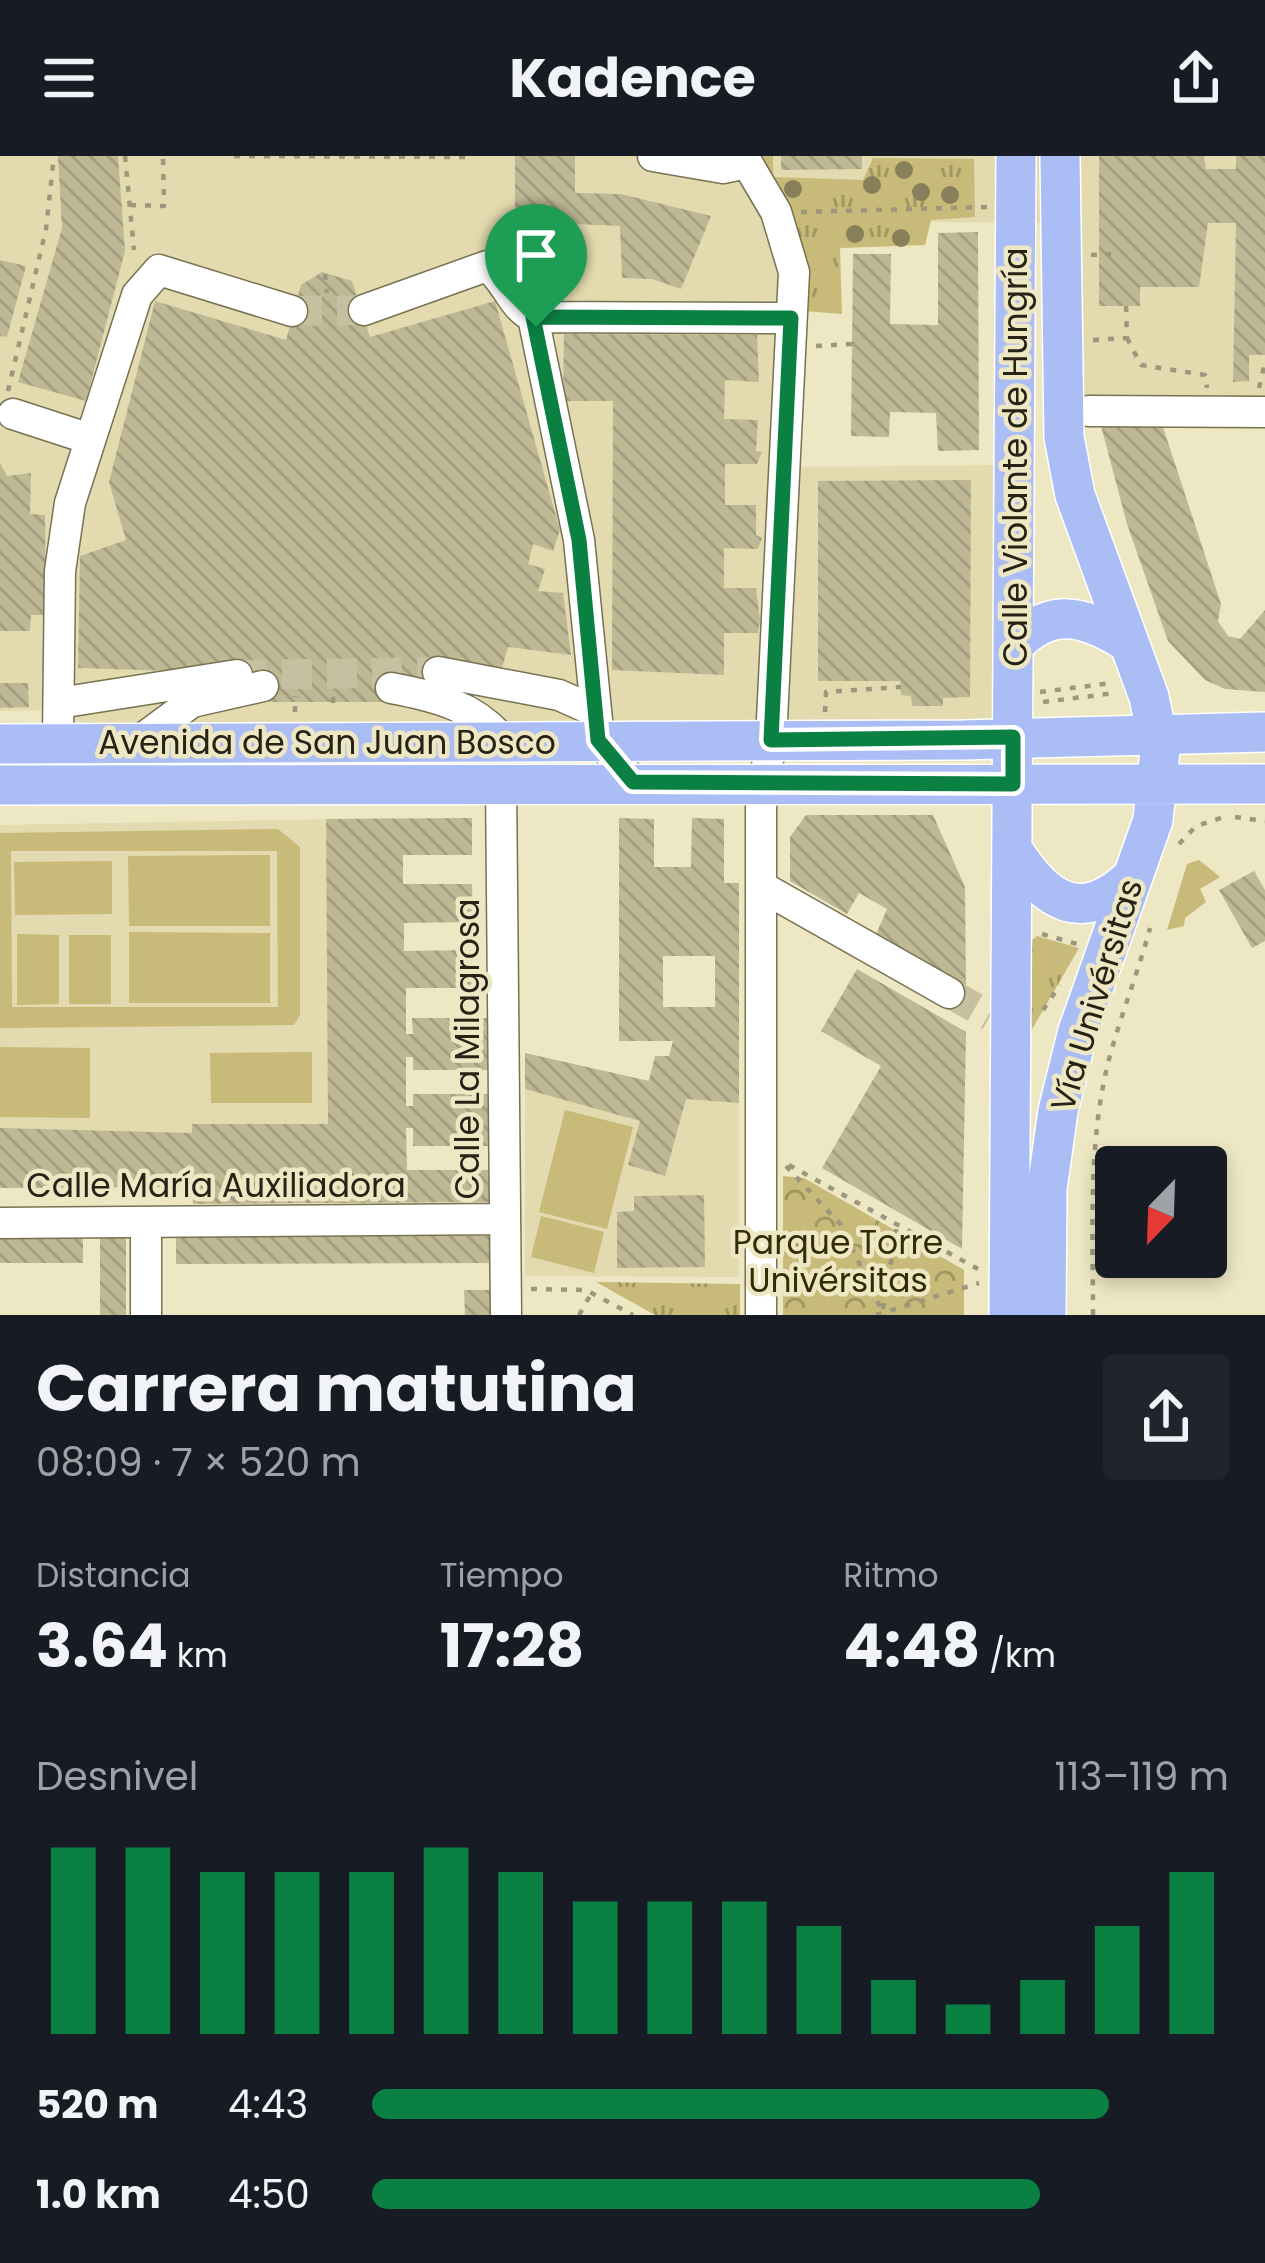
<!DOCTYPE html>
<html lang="es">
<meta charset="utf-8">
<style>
:root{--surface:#171b24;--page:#20242c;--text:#f1f3f6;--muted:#9ea1a6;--accent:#0b8043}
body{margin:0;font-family:Poppins,sans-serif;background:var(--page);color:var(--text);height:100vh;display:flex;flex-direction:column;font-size:45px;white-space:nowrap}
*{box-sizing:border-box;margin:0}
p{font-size:39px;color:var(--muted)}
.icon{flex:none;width:66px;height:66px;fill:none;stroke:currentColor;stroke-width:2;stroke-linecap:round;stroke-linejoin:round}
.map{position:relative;height:1159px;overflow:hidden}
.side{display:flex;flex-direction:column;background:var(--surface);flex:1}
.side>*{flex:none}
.needle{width:78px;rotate:203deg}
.buttons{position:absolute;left:1095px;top:990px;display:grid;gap:24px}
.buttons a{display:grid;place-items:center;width:132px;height:132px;border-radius:12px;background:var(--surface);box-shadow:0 6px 18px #0003;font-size:60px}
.pin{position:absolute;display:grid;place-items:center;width:102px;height:102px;color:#fff;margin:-123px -51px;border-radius:50% 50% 50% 0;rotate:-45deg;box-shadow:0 0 12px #0007}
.pin .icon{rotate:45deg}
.round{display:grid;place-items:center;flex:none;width:126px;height:126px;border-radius:12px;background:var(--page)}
.summary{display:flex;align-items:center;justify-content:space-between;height:204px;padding:0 36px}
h1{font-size:66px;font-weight:700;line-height:90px}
.metrics{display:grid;grid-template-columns:repeat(3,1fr);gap:18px;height:204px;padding:12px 36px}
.metrics div{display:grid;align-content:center}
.metrics b{font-size:60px;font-weight:700}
.metrics small{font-size:33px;font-weight:400}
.metrics p{font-size:33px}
.chart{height:336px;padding:24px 36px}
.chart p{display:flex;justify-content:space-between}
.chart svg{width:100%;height:216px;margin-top:12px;stroke:var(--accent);stroke-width:6}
ul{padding:0 36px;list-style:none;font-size:39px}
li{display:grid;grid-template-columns:192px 144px 1fr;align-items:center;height:90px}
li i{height:30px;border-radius:15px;background:var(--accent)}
header{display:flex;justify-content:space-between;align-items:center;height:156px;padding:0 36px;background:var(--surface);font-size:54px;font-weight:700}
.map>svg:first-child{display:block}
.built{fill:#e3daaf}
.grass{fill:url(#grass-tufts)}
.forest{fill:url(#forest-crowns)}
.garden{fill:#c8ba78;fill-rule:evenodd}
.building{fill:url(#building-back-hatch);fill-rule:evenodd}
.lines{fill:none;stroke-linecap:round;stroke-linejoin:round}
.minor-tunnel{stroke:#c6c0a0;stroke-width:30;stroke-dasharray:30 15;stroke-linecap:butt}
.minor-casing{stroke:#787251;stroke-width:33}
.major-casing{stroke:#fff;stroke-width:42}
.path{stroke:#9d977d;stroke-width:4.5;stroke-dasharray:6 9;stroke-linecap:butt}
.minor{stroke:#fff;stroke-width:30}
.major{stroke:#abbdf5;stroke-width:39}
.tree{fill:#87805a}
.route-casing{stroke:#fff;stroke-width:24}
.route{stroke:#0b8043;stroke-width:15}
.labels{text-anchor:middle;stroke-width:9;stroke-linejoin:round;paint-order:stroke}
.street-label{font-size:33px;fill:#262316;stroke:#eee7c3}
.park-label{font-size:33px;fill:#332b04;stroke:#eee7c3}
</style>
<header><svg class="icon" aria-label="menu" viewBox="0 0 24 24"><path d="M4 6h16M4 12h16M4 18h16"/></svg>Kadence<svg class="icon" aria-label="share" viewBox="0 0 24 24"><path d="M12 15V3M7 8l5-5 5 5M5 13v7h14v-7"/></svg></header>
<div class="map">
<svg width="1265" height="1159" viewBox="0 0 1265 1159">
<defs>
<pattern id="grass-tufts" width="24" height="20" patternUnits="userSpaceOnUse" patternTransform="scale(3)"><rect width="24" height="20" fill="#c8ba78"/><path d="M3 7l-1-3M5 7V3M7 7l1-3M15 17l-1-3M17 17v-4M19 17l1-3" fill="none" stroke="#a29761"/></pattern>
<pattern id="forest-crowns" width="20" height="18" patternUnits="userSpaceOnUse" patternTransform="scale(3)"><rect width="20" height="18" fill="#c8ba78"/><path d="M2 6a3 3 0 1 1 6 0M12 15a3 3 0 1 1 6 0" fill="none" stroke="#a29761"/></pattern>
<pattern id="building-back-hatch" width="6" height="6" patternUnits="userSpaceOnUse" patternTransform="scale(3)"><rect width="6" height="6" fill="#bfb895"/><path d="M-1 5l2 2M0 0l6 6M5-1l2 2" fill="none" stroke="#a49e80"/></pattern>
</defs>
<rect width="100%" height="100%" fill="#eee7c3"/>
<path class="built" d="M0 0H1265V263L1070 262 1065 67 812 65 778 103V162L795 311 1000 309 997 568 89 569 45 554 0 555Z
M389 662 390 1046 193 1048 192 1031 0 1032V669Z
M525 897 648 925 655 900 739 901V1121L525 1120Z"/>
<path class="grass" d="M750 0H773V21L863 24 873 2 974 3 975 61 931 64 925 89 840 92 842 158 803 155Z
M1037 780 1079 792 1027 882 1032 784Z
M596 1126 740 1128V1159H655Z"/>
<path class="forest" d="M783 1020 804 1022 964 1114V1159H783Z"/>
<path class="garden" d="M278 673 300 691V859L294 869 0 872V677ZM277 695 278 851H12L11 695Z
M270 699V770H129L128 700Z
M1199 704 1220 721 1200 733 1206 746 1185 762 1184 770 1167 774 1187 708Z
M112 705V758L15 759 14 706Z
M129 776 270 777V847H129Z
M17 778 59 779V848L17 849Z
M69 779H111V848H69Z
M0 891 90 892V962L0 961Z
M312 896V947H211L210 897Z
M565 954 633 971 607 1073 539 1056Z
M541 1060 604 1076 594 1117 531 1101Z"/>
<path class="building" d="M58 0H118L125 95 86 245 18 226 62 72Z
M515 0H575V37L621 38 711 60 681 133 652 123 622 122 620 70 575 68 576 86 515 85Z
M781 0H862V13L781 14Z
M1099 0H1204L1206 13H1236V0H1265V199H1249V225L1233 226 1236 67H1208L1199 131H1140V150H1099Z
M978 76 979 294 938 295 936 257 890 256 889 281 851 280 853 98H891L890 168 938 169V77Z
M0 104 26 110 7 181 0 180Z
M322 116 352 125 370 181 495 145 560 374 553 395 533 388 528 408 545 413 538 435 563 437 571 499 508 491 499 522 391 521 390 546H264V518L78 512 80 400 126 384 109 326 155 145 286 184 301 129Z
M564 178 757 179 759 226 725 224 724 263 758 264 756 295 762 296 757 308H725V349H756V379L762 382 758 393 724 392V432H756L760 464 758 477H724V519L612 514 613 245H563Z
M1099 262H1160L1221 448 1218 465 1228 480 1240 483 1265 454V536L1225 533 1205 524 1168 485 1127 368Z
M0 307 7 320 31 317 30 358 45 359 46 459H31L30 475H0Z
M971 324 970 541 943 542V550H912L911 540 901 539 900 525H818V325Z
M0 527H28L29 551 0 552Z
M806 659H933L965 731 966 836 874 783 887 753 859 737 847 758 790 725V681Z
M472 662V699H403V728H472L473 766 404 767V795L473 794V832H406V878H413L412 862H491V914H413V901H406V950H413V938H491L492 990H413V972H406L407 1014H492V1046L193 1048 192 1031 0 1032V972L192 977V968H328L326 663Z
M619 662 654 663V711H691L692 662 724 663V727H739V947L686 943 665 1020 628 1009 640 965 525 933V897L649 925 655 900H669L673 885H619ZM663 800H715V851H663Z
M1254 715 1265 734V785L1252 792 1219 734Z
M857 813 966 876 962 1093 822 1012 881 910 821 875Z
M704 1039 705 1111 617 1112V1056L634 1055V1040Z
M0 1080H83V1107H0Z
M100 1080H126V1159H100Z
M176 1080H493V1107L176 1108Z
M464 1134H493V1159H465Z"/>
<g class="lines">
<path class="minor-tunnel" d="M292 155 364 154
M237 519 438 516
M949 837 990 860"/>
<g class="minor-casing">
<path id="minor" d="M653 0 723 12 747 7
M743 0 776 56 794 116 771 584 761 651V1159
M364 154 487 110C507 125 511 150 533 161L791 162
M533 161 579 384 599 584 633 626
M1089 255 1265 256
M13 258 87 282
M438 516 559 539 595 555
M391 532C435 540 476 550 505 587
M59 547 237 519
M135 588 192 546 263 530
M49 605 58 582 60 415 70 347 137 139 159 114 292 155
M501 626 506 1159
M762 731 949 837
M146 1066V1159
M0 1067 504 1063"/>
</g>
<g class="major-casing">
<path id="major" d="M1014 489C1050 451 1083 459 1124 484
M0 588 963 584 1265 576
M0 629 1265 628
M1015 697C1047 747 1083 768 1131 722
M1009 1159 1016 0
M1046 1159 1047 1033 1058 955 1078 875 1153 664 1160 594 1149 541 1075 339 1064 281 1060 0"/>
</g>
<path class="path" d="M125 0 134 94
M234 0 473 1
M130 49 164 50 163 0
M801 56 987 51
M1091 99 1111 98
M325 118 327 137
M1127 182 1141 209 1205 219 1207 232
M1093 184 1127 182 1126 149
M816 190 852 188
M1259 232 1265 206
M8 235 46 73 54 0
M1040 536 1112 527
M333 541 334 556
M1043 546 1115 537
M295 556V540
M825 556 826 536 901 531
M1235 661 1265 665
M1179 688 1196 670 1224 661
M1042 778 1077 788
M1043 854 1060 829
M789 1009 978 1113
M786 1010 841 1069 884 1159
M531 1133 586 1134 633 1159
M883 1153 897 1070
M579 1159 591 1138
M876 1159 979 1127
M1093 1159C1093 1076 1088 988 1108 907 1120 861 1138 817 1150 772"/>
<use href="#minor" class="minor"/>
<use href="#major" class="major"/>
</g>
<g class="tree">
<circle cx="904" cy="14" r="9"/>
<circle cx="872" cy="29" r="9"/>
<circle cx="793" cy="33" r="9"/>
<circle cx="921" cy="36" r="9"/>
<circle cx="950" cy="39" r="9"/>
<circle cx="855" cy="78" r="9"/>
<circle cx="901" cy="82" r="9"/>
</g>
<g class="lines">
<g class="route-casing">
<path id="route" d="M533 161 791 162 771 584 1013 581V628L633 626 598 584 579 384Z"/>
</g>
<use href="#route" class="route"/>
</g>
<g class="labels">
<g class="street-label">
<text transform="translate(1015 301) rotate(-90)" y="12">Calle Violante de Hungría</text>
<text x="327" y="598">Avenida de San Juan Bosco</text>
<text transform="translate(1096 839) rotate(-73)" y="12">Vía Univérsitas</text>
<text transform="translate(467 893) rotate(-90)" y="12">Calle La Milagrosa</text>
<text x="216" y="1041">Calle María Auxiliadora</text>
</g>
<g class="park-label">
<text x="838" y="1098">Parque Torre<tspan x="838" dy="38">Univérsitas</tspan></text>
</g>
</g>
</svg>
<div class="buttons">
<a><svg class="needle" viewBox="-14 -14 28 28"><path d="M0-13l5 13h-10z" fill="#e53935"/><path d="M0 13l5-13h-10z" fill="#9ea1a6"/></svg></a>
</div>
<div class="pin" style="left:536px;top:171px;background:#1e9e55"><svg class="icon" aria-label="arrive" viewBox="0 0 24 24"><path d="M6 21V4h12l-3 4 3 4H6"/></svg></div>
</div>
<section class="side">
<div class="summary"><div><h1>Carrera matutina</h1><p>08:09 · 7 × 520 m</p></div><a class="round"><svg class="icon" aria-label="share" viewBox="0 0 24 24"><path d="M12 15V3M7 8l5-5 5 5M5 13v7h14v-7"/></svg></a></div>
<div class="metrics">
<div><p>Distancia</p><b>3.64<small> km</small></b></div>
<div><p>Tiempo</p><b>17:28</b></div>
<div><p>Ritmo</p><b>4:48<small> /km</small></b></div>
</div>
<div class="chart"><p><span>Desnivel</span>113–119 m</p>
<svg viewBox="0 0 160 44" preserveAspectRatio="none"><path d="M5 44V6M15 44V6M25 44V11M35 44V11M45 44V11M55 44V6M65 44V11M75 44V17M85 44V17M95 44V17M105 44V22M115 44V33M125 44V38M135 44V33M145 44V22M155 44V11"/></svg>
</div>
<ul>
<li><b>520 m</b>4:43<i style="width:86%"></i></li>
<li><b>1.0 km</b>4:50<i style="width:78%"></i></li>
</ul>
</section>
